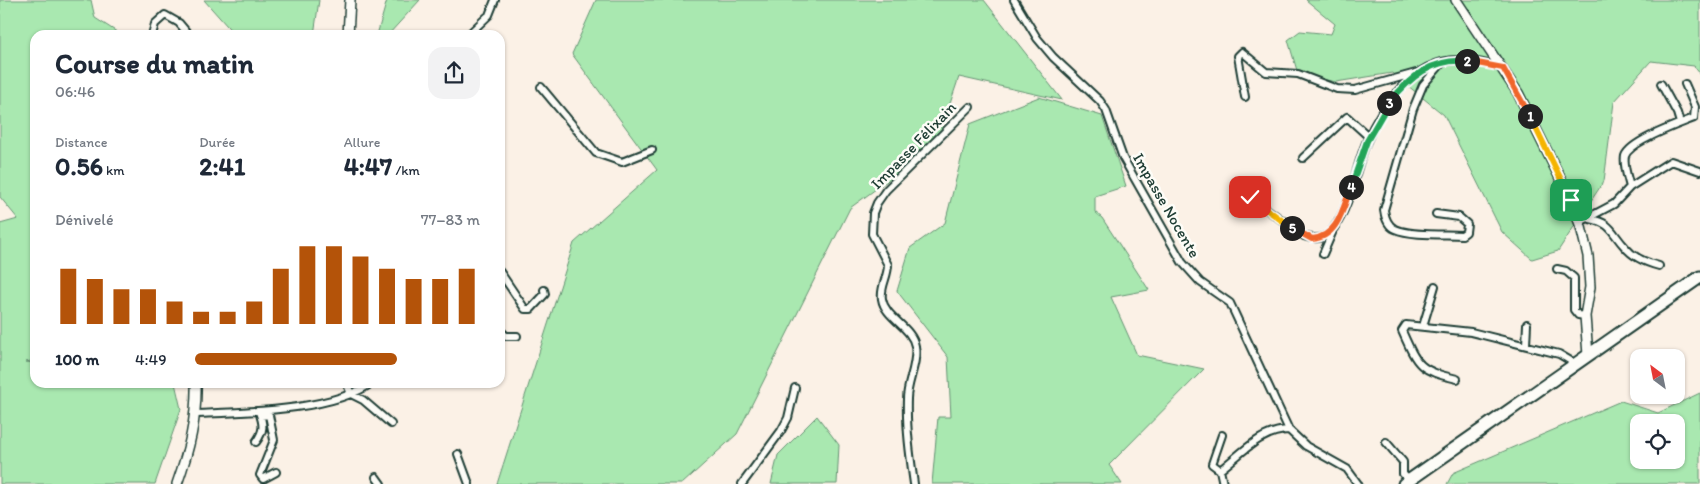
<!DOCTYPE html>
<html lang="fr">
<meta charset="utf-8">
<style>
:root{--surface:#fff;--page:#f2f2f3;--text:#1f2937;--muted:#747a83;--accent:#b45309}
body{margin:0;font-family:Itim,sans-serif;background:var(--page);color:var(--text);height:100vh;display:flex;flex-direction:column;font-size:19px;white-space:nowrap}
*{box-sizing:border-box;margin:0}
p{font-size:16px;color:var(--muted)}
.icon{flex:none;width:28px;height:28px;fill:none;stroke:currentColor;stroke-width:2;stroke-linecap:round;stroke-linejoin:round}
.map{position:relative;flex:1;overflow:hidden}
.drawer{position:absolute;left:30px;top:30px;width:475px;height:358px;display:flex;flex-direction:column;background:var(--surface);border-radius:15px;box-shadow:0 1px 4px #0004}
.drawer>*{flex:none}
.needle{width:32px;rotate:328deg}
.tools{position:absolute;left:1630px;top:349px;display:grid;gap:10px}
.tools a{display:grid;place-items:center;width:55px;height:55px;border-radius:10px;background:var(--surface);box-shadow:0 1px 4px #0004;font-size:25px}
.pin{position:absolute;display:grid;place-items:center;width:42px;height:42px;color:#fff;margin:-21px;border-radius:10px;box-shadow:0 2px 8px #0006}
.km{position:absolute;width:25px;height:25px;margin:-12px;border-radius:50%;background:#222;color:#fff;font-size:14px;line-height:25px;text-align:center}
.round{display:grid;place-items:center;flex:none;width:52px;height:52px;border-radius:15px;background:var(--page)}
.overview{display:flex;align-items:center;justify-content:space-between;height:85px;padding:0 25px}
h1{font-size:28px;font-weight:800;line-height:38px}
.metrics{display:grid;grid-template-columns:repeat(3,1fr);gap:8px;height:85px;padding:5px 25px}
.metrics div{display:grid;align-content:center}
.metrics b{font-size:25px;font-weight:800}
.metrics small{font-size:14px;font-weight:400}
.metrics p{font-size:14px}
.chart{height:140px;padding:10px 25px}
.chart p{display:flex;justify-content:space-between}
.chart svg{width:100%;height:90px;margin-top:5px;stroke:var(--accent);stroke-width:6}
ul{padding:0 25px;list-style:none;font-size:16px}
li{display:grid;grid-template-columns:80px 60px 1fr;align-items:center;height:38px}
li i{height:12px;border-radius:6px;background:var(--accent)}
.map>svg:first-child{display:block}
.green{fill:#a9e8b0;stroke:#649272;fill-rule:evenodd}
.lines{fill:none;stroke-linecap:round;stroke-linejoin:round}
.street-casing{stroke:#1f3d34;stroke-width:10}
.secondary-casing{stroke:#1f3d34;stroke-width:12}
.highway-casing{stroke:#1f3d34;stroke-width:15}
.street{stroke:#fdfcf7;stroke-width:6}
.secondary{stroke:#fdfcf7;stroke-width:9}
.highway{stroke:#fdfcf7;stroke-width:11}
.split-1-casing{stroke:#fff;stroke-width:10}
.split-2-casing{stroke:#fff;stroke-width:10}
.split-3-casing{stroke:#fff;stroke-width:10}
.split-4-casing{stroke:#fff;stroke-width:10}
.split-5-casing{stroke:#fff;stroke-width:10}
.split-6-casing{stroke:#fff;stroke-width:10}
.split-1{stroke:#f5b400;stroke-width:6}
.split-2{stroke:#f0652b;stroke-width:6}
.split-3{stroke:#22a559;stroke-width:6}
.split-4{stroke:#22a559;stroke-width:6}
.split-5{stroke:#f0652b;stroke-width:6}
.split-6{stroke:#f5b400;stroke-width:6}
.labels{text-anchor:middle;stroke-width:5;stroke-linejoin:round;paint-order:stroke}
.street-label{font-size:16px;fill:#1f3d34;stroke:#fdfcf7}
</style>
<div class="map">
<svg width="1700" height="484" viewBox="0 0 1700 484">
<rect width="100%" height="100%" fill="#fbf1e6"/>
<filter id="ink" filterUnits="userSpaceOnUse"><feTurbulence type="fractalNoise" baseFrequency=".02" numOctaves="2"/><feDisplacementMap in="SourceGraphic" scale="10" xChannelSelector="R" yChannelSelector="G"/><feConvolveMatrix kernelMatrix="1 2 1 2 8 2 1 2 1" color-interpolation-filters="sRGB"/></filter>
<g filter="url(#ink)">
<path class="green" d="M0 0H91L95 18 117 32 118 35H35V360L26 362 35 363V382L175 383 181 409 155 484H0V224L18 219 0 197Z
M204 0H319L314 35H235Z
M387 0H420L388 35H377Z
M596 0H984L1062 100 959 77 936 145 850 208 737 434 682 484H497L574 243 657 170 572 54Z
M1306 0H1700V74L1694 66 1651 61 1614 102 1604 181 1558 251 1532 259 1502 232 1444 115 1392 73 1336 82 1298 74 1288 40 1300 31 1331 34 1335 24Z
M1039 97 1102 116 1126 186 1095 196V212L1102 218 1149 290 1111 297 1137 355 1204 369 1109 465 1122 484H932L938 417H951L948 357 897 291 910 248 945 223 970 124Z
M1700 393V484H1447L1453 473 1621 401 1658 413ZM1639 422H1676V460H1639Z
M817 416 839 445 837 484H771L778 455Z"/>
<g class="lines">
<g class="street-casing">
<path id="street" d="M1014 0 1037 38 1053 57 1100 101 1106 110 1123 158 1182 262 1200 282 1230 303 1289 430 1306 446 1347 469 1358 484
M152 35 155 24 165 15 179 23 189 35
M468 35 489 15 495 0
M1661 84 1677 113 1680 123
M541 87 596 153 622 162 652 150
M1245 97 1238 56 1242 52 1266 72 1298 74 1337 89 1355 90 1416 73
M1303 158 1347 117 1369 137
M1630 187 1671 161 1700 171
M1250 197 1304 236C1315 240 1327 239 1334 228 1351 204 1355 170 1366 143 1381 106 1413 61 1457 60 1472 59 1487 64 1502 67
M1436 214 1459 217 1467 224 1466 232 1462 235C1445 234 1411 236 1395 229 1388 226 1385 217 1384 210L1413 109 1423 85 1442 63
M1590 219C1612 223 1611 232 1625 247 1633 257 1647 263 1659 266
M1580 222 1614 204 1630 187C1628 179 1623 165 1625 156 1630 141 1679 124 1694 118L1695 107 1685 84
M1323 254 1332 233
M1557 269 1566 271 1574 278V310L1578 315 1585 316
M500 272 525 309H531L545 294 544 290
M1423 326 1435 286
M500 330 506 336H517
M1526 345 1527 324
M1457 379C1419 370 1418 367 1402 331L1406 325 1471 332 1559 354 1576 364
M346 382 351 394 363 400 391 424
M196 414C245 412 334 411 373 382
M261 416 269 415 274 440 260 475 263 479 276 472
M1222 435 1212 464 1220 470C1241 454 1261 430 1289 430
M256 442C264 431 264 425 259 412
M1386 442 1403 462V474L1409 480
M458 454 469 484
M1220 470 1223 484
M376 477 381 484
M742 484 781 431 788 418 795 388
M914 484C910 456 906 427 907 399 907 382 918 364 915 346 912 327 885 318 882 299 880 287 888 277 888 265L872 234 873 213 877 203 886 190 970 107"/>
</g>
<g class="secondary-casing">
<path id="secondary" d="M1456 0 1518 93 1571 200 1581 227 1588 256 1590 287 1585 316 1588 355
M348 35 350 0
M177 484C189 450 197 419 196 382"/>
</g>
<g class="highway-casing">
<path id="highway" d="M1404 484 1700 277"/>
</g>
<use href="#street" class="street"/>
<use href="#secondary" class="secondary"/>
<use href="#highway" class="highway"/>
</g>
</g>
<g class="lines" filter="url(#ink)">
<g class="split-1-casing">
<path id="split-1" d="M1530 116 1571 200"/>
</g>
<g class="split-2-casing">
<path id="split-2" d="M1467 61 1503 68 1530 116"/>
</g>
<g class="split-3-casing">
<path id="split-3" d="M1389 103C1410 77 1432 58 1467 61"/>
</g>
<g class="split-4-casing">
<path id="split-4" d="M1351 187 1367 141 1389 103"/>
</g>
<g class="split-5-casing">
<path id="split-5" d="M1292 228 1312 239C1338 237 1343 208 1351 187"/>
</g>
<g class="split-6-casing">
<path id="split-6" d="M1250 197 1292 228"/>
</g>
<use href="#split-1" class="split-1"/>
<use href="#split-2" class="split-2"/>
<use href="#split-3" class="split-3"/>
<use href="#split-4" class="split-4"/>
<use href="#split-5" class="split-5"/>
<use href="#split-6" class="split-6"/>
</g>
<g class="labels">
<g class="street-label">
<text transform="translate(913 145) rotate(-46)" y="6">Impasse Félixain</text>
<text transform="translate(1167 205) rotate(60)" y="6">Impasse Nocente</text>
</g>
</g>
</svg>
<div class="tools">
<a><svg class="needle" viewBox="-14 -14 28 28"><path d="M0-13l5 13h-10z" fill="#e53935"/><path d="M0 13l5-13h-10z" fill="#747a83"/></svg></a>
<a><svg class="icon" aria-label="locate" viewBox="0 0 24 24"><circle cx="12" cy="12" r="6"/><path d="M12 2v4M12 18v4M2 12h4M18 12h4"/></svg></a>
</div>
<div class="pin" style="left:1571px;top:200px;background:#1e9e55"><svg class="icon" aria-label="arrive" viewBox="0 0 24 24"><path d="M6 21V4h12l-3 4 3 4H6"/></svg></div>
<div class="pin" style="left:1250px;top:197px;background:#d93025"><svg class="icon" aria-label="check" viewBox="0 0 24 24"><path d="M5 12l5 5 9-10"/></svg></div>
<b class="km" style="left:1530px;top:116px">1</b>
<b class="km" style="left:1467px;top:61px">2</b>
<b class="km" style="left:1389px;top:103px">3</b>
<b class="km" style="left:1351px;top:187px">4</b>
<b class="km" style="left:1292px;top:228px">5</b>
<section class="drawer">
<div class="overview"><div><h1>Course du matin</h1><p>06:46</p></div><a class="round"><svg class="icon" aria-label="share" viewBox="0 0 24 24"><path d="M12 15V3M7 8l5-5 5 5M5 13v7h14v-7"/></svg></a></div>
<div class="metrics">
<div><p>Distance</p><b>0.56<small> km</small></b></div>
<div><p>Durée</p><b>2:41</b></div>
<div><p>Allure</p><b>4:47<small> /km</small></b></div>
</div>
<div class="chart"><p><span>Dénivelé</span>77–83 m</p>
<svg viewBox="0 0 160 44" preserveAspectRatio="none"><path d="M5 44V17M15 44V22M25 44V27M35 44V27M45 44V33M55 44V38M65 44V38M75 44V33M85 44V17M95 44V6M105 44V6M115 44V11M125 44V17M135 44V22M145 44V22M155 44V17"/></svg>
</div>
<ul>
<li><b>100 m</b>4:49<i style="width:71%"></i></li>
</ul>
</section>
</div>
